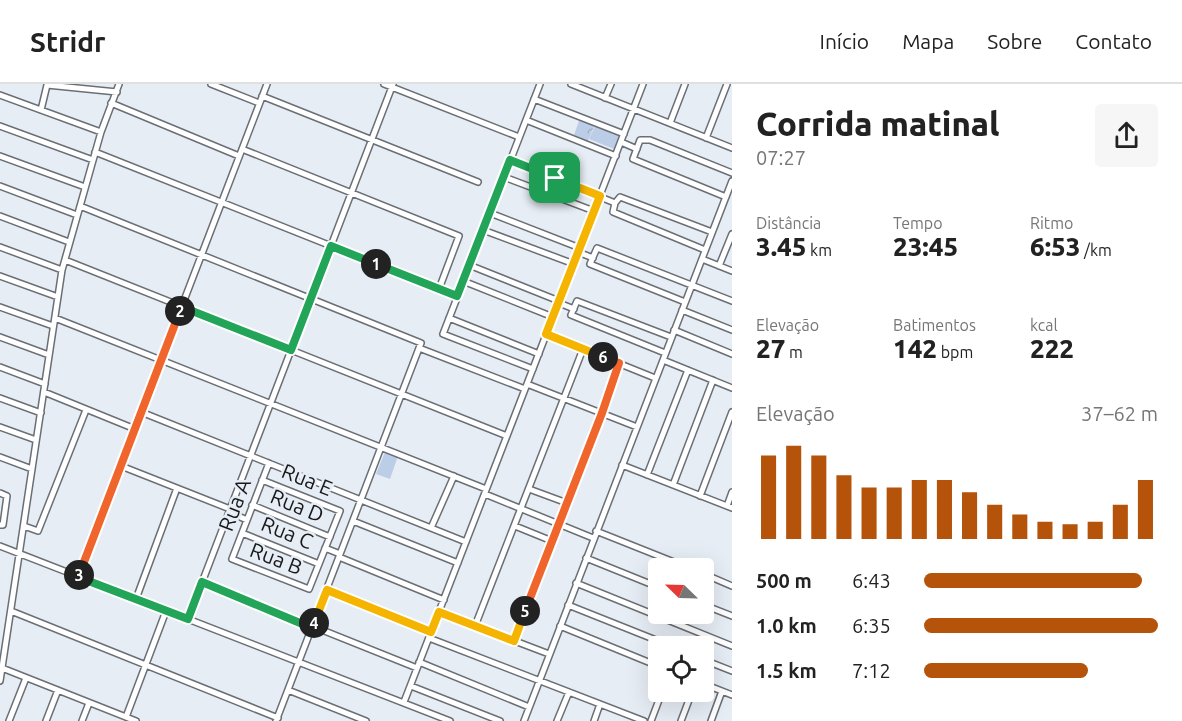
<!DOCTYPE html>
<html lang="pt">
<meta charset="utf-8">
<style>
:root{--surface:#fff;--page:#f6f6f6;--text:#222;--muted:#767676;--line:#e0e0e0;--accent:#b45309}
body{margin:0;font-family:Ubuntu,sans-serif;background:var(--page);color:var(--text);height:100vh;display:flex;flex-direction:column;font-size:22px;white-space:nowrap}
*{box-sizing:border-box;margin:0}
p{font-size:20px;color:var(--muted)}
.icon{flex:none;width:33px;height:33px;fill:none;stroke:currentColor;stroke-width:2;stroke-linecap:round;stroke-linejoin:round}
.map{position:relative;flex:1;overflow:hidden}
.panel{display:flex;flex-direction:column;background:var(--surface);width:450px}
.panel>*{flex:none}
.needle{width:39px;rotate:293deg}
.buttons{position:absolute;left:648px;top:474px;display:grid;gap:12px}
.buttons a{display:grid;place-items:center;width:66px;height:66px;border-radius:6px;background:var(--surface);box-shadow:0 6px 24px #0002;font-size:30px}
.pin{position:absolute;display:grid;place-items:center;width:51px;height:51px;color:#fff;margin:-26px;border-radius:12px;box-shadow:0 3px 9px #0006}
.km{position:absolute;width:30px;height:30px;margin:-15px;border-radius:50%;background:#222;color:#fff;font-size:16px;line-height:30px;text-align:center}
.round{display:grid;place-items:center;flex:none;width:63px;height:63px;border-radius:6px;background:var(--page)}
.overview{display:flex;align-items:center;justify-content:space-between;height:102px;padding:0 24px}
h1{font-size:33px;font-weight:800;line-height:45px}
.stats{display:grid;grid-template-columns:repeat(3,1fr);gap:9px;height:102px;padding:6px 24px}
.stats div{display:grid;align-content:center}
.stats b{font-size:26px;font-weight:800}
.stats small{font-size:16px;font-weight:400}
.stats p{font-size:16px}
.chart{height:168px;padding:12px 24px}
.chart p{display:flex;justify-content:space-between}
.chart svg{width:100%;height:108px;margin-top:6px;stroke:var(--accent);stroke-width:6}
ul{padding:0 24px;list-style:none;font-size:20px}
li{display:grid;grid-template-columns:96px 72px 1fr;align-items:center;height:45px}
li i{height:15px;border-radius:8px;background:var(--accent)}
header{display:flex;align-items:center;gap:36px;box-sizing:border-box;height:84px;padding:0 30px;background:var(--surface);border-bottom:2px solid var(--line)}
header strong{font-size:28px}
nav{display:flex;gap:33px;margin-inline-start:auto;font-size:21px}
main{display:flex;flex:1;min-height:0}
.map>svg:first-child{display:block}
.park{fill:url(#park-crowns)}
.garden{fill:#bccee7}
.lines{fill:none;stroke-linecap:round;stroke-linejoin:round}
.minor-casing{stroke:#6a6f75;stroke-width:8}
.minor{stroke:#fff;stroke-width:5}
.split-1-casing{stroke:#fff;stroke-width:12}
.split-2-casing{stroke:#fff;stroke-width:12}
.split-3-casing{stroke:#fff;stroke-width:12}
.split-4-casing{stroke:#fff;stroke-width:12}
.split-5-casing{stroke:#fff;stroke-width:12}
.split-6-casing{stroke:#fff;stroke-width:12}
.split-7-casing{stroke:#fff;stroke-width:12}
.split-1{stroke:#22a559;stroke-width:8}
.split-2{stroke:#22a559;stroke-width:8}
.split-3{stroke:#f0652b;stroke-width:8}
.split-4{stroke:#22a559;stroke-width:8}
.split-5{stroke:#f5b400;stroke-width:8}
.split-6{stroke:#f0652b;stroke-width:8}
.split-7{stroke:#f5b400;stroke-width:8}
.labels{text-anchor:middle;stroke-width:5;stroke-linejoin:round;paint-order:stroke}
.street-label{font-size:21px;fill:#16181a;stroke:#e7edf5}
</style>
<header>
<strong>Stridr</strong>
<nav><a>Início</a><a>Mapa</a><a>Sobre</a><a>Contato</a></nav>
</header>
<main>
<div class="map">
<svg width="732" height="637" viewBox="0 0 732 637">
<defs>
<pattern id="park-crowns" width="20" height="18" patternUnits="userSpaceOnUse" patternTransform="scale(1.5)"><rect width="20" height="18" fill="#bccee7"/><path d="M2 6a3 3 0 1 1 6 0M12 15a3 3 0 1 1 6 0" fill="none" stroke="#a1b0c6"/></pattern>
</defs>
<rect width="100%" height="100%" fill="#e7edf5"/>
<path class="park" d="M580 34 595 40 588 57 574 51Z"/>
<path class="garden" d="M595 42 619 51 614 65 589 55Z
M385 368 398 372 390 395 376 390Z"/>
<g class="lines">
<g class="minor-casing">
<path id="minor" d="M211 0 259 19
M384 0 519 53
M571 0 732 64
M0 11 101 48
M262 12 478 98
M605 14 611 0
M534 15 624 50
M111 19 239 72
M41 26 47 1 117 8
M526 36 616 72
M670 39 685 0
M0 42 93 76
M706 54 727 0
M621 58 637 65
M242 65 459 152 439 205
M95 68 457 212
M0 72 85 103
M510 76 615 119
M504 93 594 127
M0 102 77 131
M726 113 633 75 640 56H650L732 89
M80 122 421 259 276 637
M490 129 580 164
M0 132 69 158
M483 146 574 180
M0 163 62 186
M705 166 613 128 615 119 620 113 712 148
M578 168 593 174
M702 175 732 187
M65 176 507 352
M469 181 559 217
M719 182 732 150
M0 192 58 213
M463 197 553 233
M685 218 590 180 597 164 732 217
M559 219 574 225
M0 223 53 242
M682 226 732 246
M55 234 486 405
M449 234 539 270
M674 246 732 270
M546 250 655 294
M0 253 49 271
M419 264 525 305
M665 269 571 231 577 217 671 253
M663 276 732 304
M0 283 45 300
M533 285 443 250 540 0
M527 300 637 343
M44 308 135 345
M0 314 41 329
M141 328 466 458
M0 343 36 356
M0 373 32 385
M622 381 732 424
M121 382 230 425
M647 391 688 286
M262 396 340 427 309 505 232 475 269 379
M673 401 713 296
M529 405 567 419
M0 409 7 412 3 441H0
M485 410 593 454
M700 412 732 328
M252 421 330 453
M727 422 732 408
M229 428 247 436
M353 437 458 479
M24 442 38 447 86 326
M515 442 552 457
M431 444 454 392
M596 447 689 484
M242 449 319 480
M0 462 450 637
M325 464 340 470
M339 473 444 516
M586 474 658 503
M704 490 732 502
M78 493 267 0
M202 498 417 584
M576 499 732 562
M327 505 431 547
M136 515 177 404
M568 521 671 562
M704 521 732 532
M11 527 278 634
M439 528 549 570
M188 535 393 0
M475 542 583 265
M560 542 658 582
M429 554 644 637
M514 557 602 329 619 279
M703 562 707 552
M704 576 732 587
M419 578 529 623
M2 584 136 637
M0 597 62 186 101 48 119 0
M704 600 732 611
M411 602 500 637
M288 606 366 637
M404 618 643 0
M126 633 166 527
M9 637 26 594
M46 637 58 606
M82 637 89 619
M524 637 732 97
M557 637 569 608
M594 637 600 620
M651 637 662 608
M681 637 692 608
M711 637 722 607"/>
</g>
<use href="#minor" class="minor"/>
</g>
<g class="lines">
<g class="split-1-casing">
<path id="split-1" d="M376 180 457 212 510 76 555 94"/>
</g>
<g class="split-2-casing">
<path id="split-2" d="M180 227 182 223 291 266 331 162 376 180"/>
</g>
<g class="split-3-casing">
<path id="split-3" d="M79 491 180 227"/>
</g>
<g class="split-4-casing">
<path id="split-4" d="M79 491 78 493 188 535 202 498 312 544 314 539"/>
</g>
<g class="split-5-casing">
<path id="split-5" d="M314 539 327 506 431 548 439 528 514 557 525 527"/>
</g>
<g class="split-6-casing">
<path id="split-6" d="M525 527 602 329 619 279 603 273"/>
</g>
<g class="split-7-casing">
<path id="split-7" d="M555 94 600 112 546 250 603 273"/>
</g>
<use href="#split-1" class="split-1"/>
<use href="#split-2" class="split-2"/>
<use href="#split-3" class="split-3"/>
<use href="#split-4" class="split-4"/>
<use href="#split-5" class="split-5"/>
<use href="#split-6" class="split-6"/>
<use href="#split-7" class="split-7"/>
</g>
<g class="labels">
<g class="street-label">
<text transform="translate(307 396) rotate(22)" y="7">Rua E</text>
<text transform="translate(235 421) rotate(-69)" y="7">Rua A</text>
<text transform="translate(297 422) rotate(22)" y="7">Rua D</text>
<text transform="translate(287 449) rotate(22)" y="7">Rua C</text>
<text transform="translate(276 475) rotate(21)" y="7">Rua B</text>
</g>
</g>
</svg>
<div class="buttons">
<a><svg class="needle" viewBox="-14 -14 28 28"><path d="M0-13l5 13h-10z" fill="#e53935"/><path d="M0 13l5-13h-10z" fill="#767676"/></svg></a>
<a><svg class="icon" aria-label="locate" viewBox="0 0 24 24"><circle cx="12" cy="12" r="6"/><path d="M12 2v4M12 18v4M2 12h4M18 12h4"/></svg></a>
</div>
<div class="pin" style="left:555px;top:94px;background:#1e9e55"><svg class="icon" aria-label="arrive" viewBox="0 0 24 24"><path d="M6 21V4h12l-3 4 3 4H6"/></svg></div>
<b class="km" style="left:376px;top:180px">1</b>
<b class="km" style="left:180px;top:227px">2</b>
<b class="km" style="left:79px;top:491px">3</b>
<b class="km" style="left:314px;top:539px">4</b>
<b class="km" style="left:525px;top:527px">5</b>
<b class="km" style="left:603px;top:273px">6</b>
</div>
<section class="panel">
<div class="overview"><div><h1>Corrida matinal</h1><p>07:27</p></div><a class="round"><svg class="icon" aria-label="share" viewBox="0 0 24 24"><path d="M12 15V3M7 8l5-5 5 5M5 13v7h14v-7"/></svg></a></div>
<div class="stats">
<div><p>Distância</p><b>3.45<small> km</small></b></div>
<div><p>Tempo</p><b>23:45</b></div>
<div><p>Ritmo</p><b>6:53<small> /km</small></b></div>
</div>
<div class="stats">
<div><p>Elevação</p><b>27<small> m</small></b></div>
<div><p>Batimentos</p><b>142<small> bpm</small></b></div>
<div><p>kcal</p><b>222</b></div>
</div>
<div class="chart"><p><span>Elevação</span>37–62 m</p>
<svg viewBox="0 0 160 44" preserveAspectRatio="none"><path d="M5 44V10M15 44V6M25 44V10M35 44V18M45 44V23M55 44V23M65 44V20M75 44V20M85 44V25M95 44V30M105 44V34M115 44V37M125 44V38M135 44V37M145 44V30M155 44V20"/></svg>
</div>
<ul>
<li><b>500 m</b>6:43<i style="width:93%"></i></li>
<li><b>1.0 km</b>6:35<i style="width:100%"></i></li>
<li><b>1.5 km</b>7:12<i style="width:70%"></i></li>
</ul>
</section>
</main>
